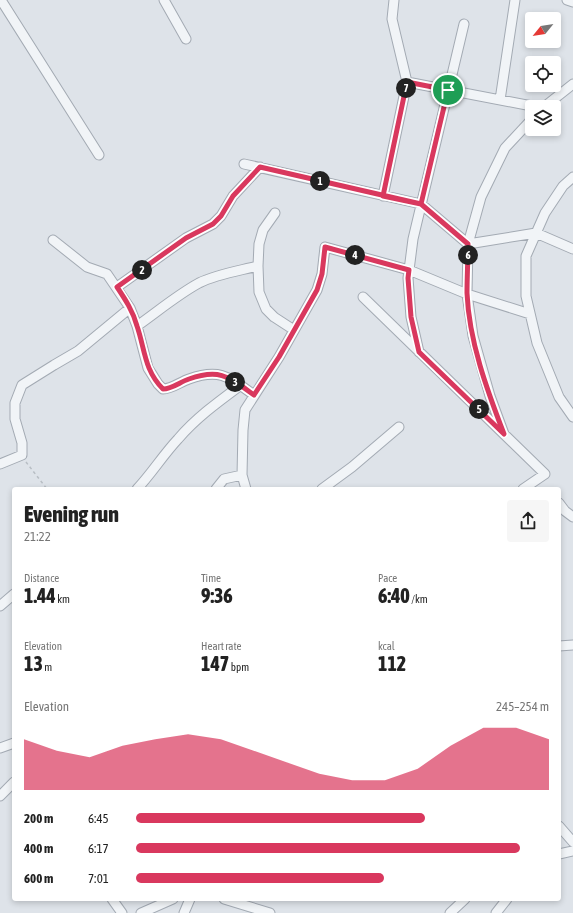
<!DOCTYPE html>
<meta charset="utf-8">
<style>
:root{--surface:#fff;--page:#f6f6f6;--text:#222;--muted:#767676;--accent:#d9385e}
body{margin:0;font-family:"Asap Condensed",sans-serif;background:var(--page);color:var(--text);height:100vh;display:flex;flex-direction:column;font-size:15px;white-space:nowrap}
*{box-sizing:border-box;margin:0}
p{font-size:13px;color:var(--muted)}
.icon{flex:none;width:22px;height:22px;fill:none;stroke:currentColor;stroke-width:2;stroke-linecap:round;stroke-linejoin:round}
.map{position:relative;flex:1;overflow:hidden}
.sheet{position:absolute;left:12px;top:487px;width:549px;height:414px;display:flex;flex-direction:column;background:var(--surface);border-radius:4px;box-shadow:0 2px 6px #0003}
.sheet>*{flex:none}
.needle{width:26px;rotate:240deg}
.buttons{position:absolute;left:525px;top:12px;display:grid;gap:8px}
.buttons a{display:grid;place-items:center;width:36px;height:36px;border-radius:4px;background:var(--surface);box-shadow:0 2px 6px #0003;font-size:20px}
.pin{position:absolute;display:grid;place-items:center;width:34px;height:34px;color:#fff;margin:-17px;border:2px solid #fff;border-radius:50%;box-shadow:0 1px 4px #0007}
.km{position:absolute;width:20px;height:20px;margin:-10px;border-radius:50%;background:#222;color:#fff;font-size:11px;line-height:20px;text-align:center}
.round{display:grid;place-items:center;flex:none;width:42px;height:42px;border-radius:4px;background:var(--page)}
.summary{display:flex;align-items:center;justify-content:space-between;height:68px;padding:0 12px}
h1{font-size:22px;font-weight:800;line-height:30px}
.figures{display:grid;grid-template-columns:repeat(3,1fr);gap:6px;height:68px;padding:4px 12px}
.figures div{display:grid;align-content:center}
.figures b{font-size:20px;font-weight:800}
.figures small{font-size:11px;font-weight:400}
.figures p{font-size:11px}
.chart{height:112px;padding:8px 12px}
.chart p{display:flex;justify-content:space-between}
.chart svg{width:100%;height:72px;margin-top:4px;fill:var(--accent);opacity:.7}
ul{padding:0 12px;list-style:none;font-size:13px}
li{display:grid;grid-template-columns:64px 48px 1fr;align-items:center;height:30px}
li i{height:10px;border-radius:5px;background:var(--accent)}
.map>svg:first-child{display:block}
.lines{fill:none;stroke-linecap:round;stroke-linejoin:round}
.minor-casing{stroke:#a3aab3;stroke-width:11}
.path{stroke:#b8bec4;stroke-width:1.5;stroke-dasharray:3 3;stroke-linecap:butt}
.minor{stroke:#f1f4f7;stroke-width:9}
.route-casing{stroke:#fff;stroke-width:8}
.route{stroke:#d9385e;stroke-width:5}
</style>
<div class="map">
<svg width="573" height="913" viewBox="0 0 573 913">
<rect width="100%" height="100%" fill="#dee3e9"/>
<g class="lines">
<g class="minor-casing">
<path id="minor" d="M1 0 99 155
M164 0 186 39
M567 0 573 2
M407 82 537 107
M500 100 515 0
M544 107 573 84
M244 164 421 204 468 244 536 233 573 249
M573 177 563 186 545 213 526 256V296L537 343 559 397 573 417
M383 196 407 82 392 19 394 0
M275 213 263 230 259 244 258 266 259 292 266 309 274 317 294 330
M53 240 87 267 107 274 130 308 137 326 148 368 158 384 163 389C172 389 180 382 189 379 220 368 229 377 254 395
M117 287 186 238 213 224 221 216 233 196 260 167
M363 297 545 474 523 489
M137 326C157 312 177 295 199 283 217 274 238 271 258 266
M419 352 411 317 408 278 413 239 464 24
M504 434 490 396 473 336 467 294 468 244 481 197 505 148 532 119
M0 464 22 455V443L15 419V403L22 385 54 365 78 351 130 308
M137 489C152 473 163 455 178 439 196 418 218 402 241 385
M216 489 224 479 242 475
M246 489 242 475 243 430 245 410 279 357 317 290 322 274 325 247 409 270 467 294 530 314
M322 489 352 467 399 427
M559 503 565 511 573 517
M0 606 14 594
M559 646 573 645
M0 748 14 743
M0 796 14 782
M559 826 573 842
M559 854 573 851
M112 899 122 913
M224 899 270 913
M141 913 173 899
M184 913 190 899
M450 913 465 899
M496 913 507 899"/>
</g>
<path class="path" d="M26 462 47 489"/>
<use href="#minor" class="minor"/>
</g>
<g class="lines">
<g class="route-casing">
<path id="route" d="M448 90 421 204 260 167 233 196 221 216 213 224 186 238 117 287C125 299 133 311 137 326 145 349 144 370 163 389 172 389 180 382 189 379 220 368 229 377 254 395L279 357 317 290 322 274 325 247 409 270 408 278 411 317 419 352 504 434C487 390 469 341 467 293 467 277 468 260 468 244L421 204 383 196 407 82 448 90"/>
</g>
<use href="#route" class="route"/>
</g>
</svg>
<div class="buttons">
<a><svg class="needle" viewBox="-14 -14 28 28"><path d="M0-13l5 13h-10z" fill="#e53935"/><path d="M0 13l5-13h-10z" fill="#767676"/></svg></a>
<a><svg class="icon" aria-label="locate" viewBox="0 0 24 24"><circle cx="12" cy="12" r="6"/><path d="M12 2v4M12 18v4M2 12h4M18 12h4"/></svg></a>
<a><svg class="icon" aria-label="layers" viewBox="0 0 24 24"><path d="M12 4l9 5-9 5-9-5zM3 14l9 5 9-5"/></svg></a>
</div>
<div class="pin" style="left:448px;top:90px;background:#1e9e55"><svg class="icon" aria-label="arrive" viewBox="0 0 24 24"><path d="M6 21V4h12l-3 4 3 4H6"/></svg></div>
<b class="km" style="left:320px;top:181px">1</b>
<b class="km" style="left:142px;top:270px">2</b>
<b class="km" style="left:235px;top:382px">3</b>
<b class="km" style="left:355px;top:255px">4</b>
<b class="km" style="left:479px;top:409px">5</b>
<b class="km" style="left:468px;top:255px">6</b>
<b class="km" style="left:406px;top:88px">7</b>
<section class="sheet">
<div class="summary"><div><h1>Evening run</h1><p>21:22</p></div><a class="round"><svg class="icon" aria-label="share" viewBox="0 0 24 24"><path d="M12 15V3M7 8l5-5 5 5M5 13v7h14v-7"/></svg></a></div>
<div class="figures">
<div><p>Distance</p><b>1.44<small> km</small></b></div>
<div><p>Time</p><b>9:36</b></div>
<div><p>Pace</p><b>6:40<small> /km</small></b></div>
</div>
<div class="figures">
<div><p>Elevation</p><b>13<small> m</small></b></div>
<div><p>Heart rate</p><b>147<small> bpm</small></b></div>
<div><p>kcal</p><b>112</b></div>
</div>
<div class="chart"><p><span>Elevation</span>245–254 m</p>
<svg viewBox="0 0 160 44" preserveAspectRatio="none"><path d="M0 44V13L10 20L20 24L30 17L40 13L50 10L60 13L70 20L80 27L90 34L100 38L110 38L120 31L130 17L140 6L150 6L160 13V44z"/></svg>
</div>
<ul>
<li><b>200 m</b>6:45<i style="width:70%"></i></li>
<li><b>400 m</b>6:17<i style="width:93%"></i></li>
<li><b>600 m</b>7:01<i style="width:60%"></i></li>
</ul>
</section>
</div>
